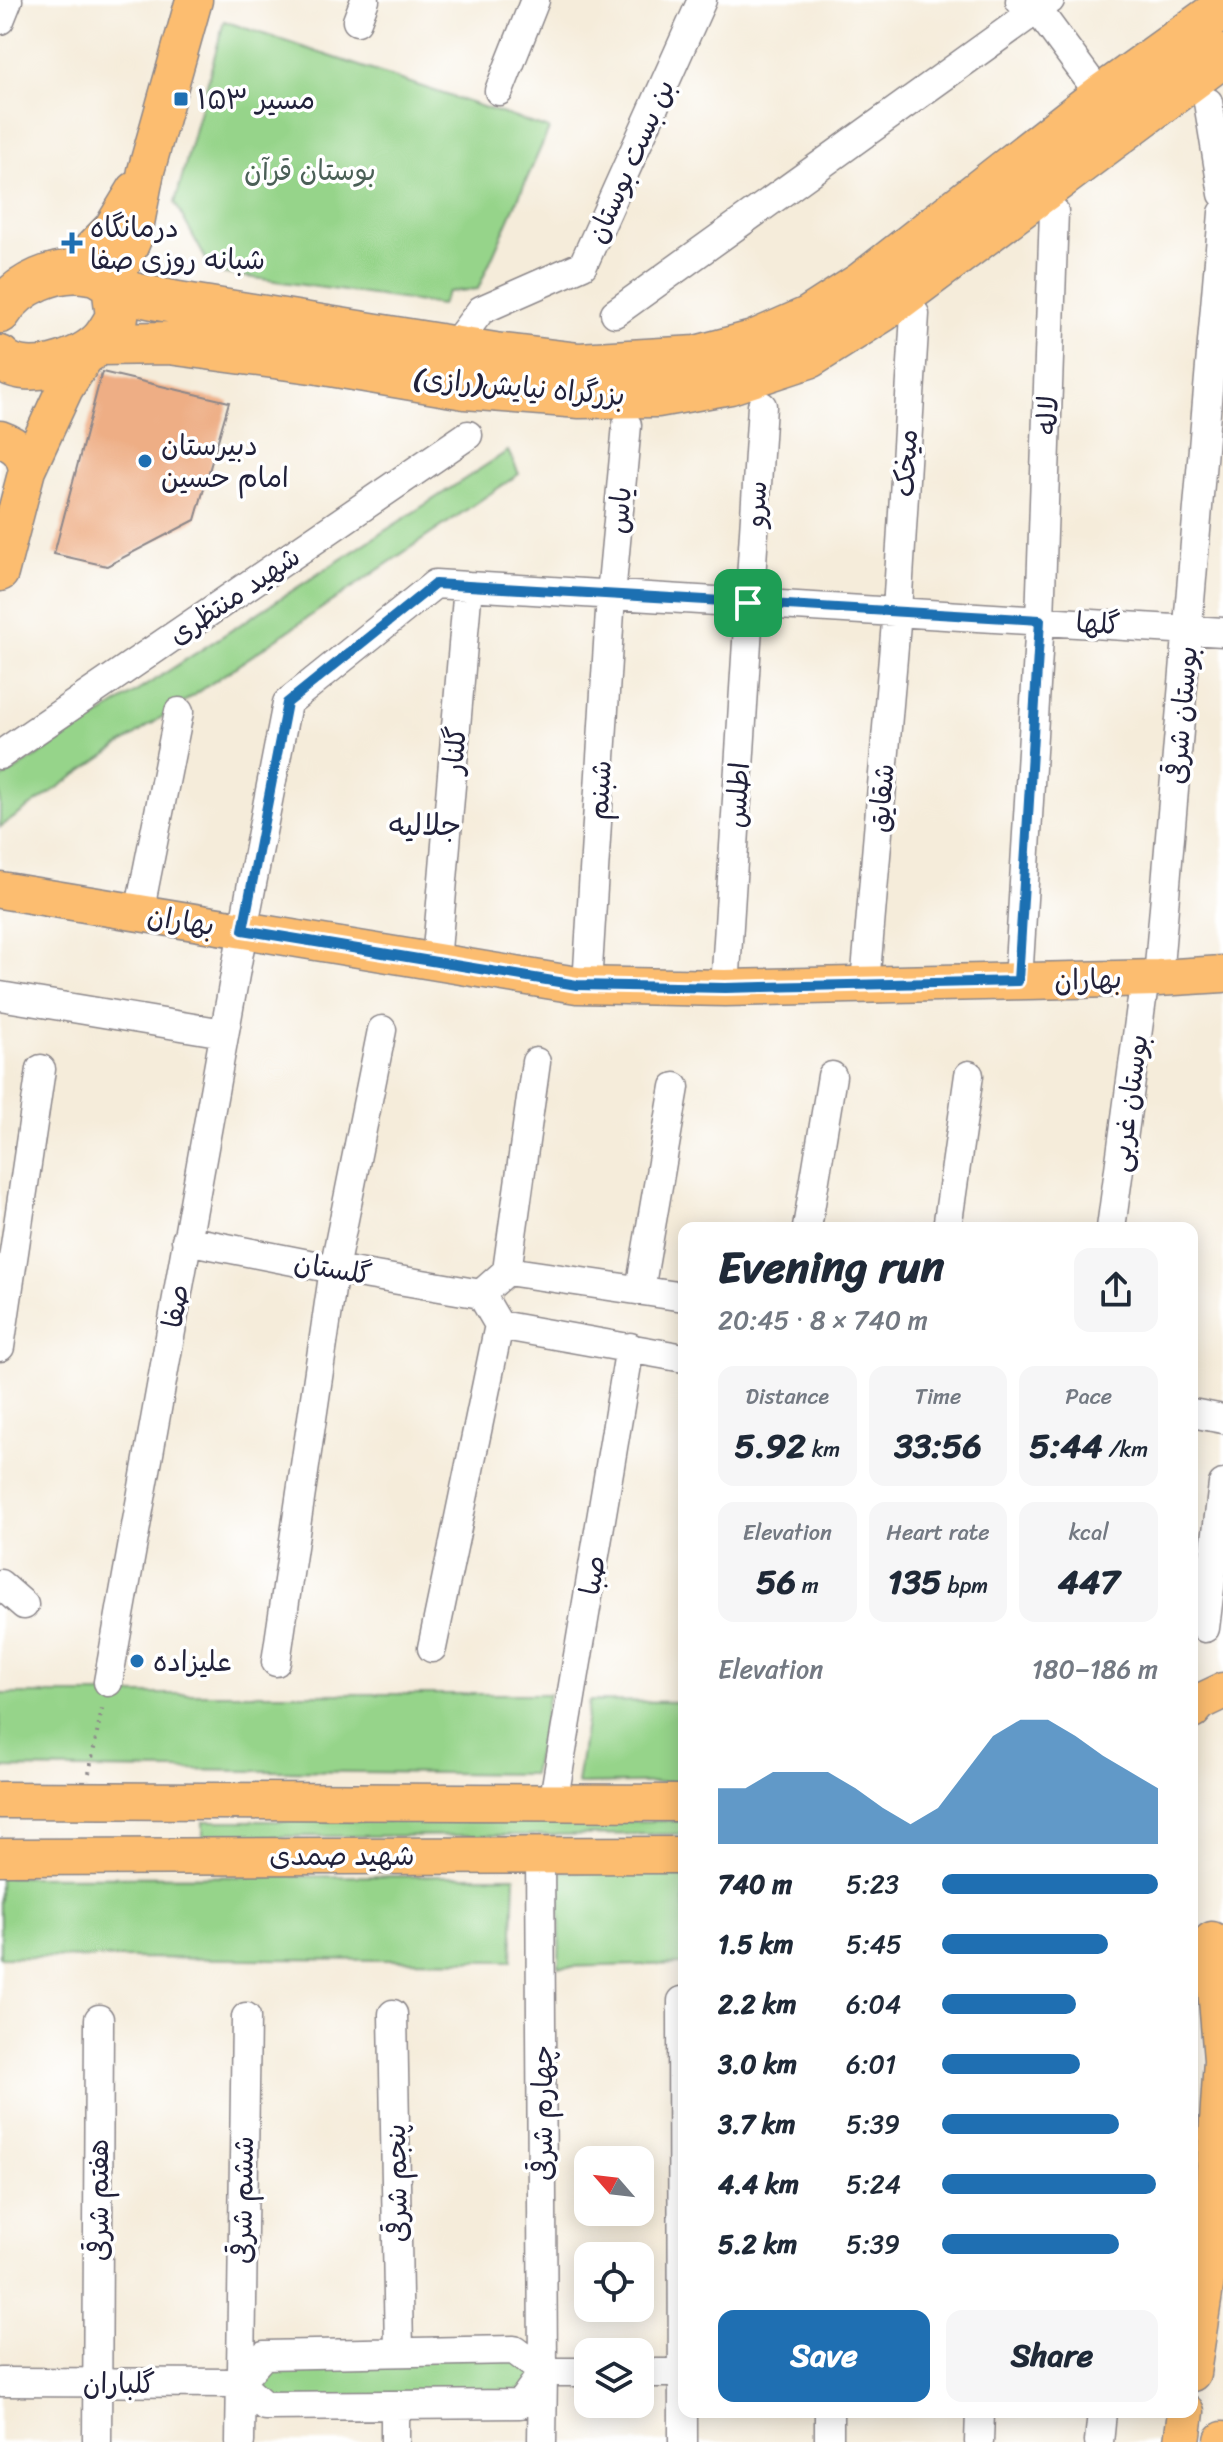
<!DOCTYPE html>
<meta charset="utf-8">
<style>
:root{--surface:#fff;--page:#f6f6f7;--text:#1f2937;--muted:#747a83;--accent:#1f6fb2}
body{margin:0;font-family:Sriracha,"Playpen Sans Arabic",sans-serif;background:var(--page);color:var(--text);height:100vh;display:flex;flex-direction:column;font-size:30px;white-space:nowrap}
*{box-sizing:border-box;margin:0}
p{font-size:26px;color:var(--muted)}
.icon{flex:none;width:44px;height:44px;fill:none;stroke:currentColor;stroke-width:2;stroke-linecap:round;stroke-linejoin:round}
.map{position:relative;flex:1;overflow:hidden}
.sheet{position:absolute;left:678px;top:1222px;width:520px;height:1196px;display:flex;flex-direction:column;background:var(--surface);border-radius:16px;box-shadow:0 4px 20px #0003}
.sheet>*{flex:none}
.needle{width:52px;rotate:298deg}
.fabs{position:absolute;left:574px;top:2146px;display:grid;gap:16px}
.fabs a{display:grid;place-items:center;width:80px;height:80px;border-radius:16px;background:var(--surface);box-shadow:0 4px 20px #0003;font-size:40px}
.pin{position:absolute;display:grid;place-items:center;width:68px;height:68px;color:#fff;margin:-34px;border-radius:16px;box-shadow:0 4px 12px #0006}
.round{display:grid;place-items:center;flex:none;width:84px;height:84px;border-radius:16px;background:var(--page)}
.summary{display:flex;align-items:center;justify-content:space-between;height:136px;padding:0 40px}
h1{font-size:44px;font-weight:800;line-height:60px}
.metrics{display:grid;grid-template-columns:repeat(3,1fr);gap:12px;height:136px;padding:8px 40px}
.metrics div{display:grid;align-content:center;border-radius:16px;background:var(--page);text-align:center}
.metrics b{font-size:34px;font-weight:800}
.metrics small{font-size:22px;font-weight:400}
.metrics p{font-size:22px}
.chart{height:224px;padding:16px 40px}
.chart p{display:flex;justify-content:space-between}
.chart svg{width:100%;height:144px;margin-top:8px;fill:var(--accent);opacity:.7}
.primary-button{display:flex;gap:16px;margin-top:auto;padding:16px 40px}
.primary-button a{flex:1;height:92px;border-radius:16px;background:var(--accent);color:#fff;font-size:32px;font-weight:800;line-height:92px;text-align:center}
.primary-button a+a{background:var(--page);color:var(--text)}
ul{padding:0 40px;list-style:none;font-size:26px}
li{display:grid;grid-template-columns:128px 96px 1fr;align-items:center;height:60px}
li i{height:20px;border-radius:10px;background:var(--accent)}
.map>svg:first-child{display:block}
.green{fill:#96d48a;stroke:#5c7b62;stroke-width:2}
.building{fill:#eeae85}
.lines{fill:none;stroke-linecap:round;stroke-linejoin:round}
.minor-casing{stroke:#8c878a;stroke-width:31}
.major-casing{stroke:#8c878a;stroke-width:39}
.highway-casing{stroke:#8c878a;stroke-width:45}
.path{stroke:#8c878a;stroke-width:4;stroke-dasharray:2 6;stroke-linecap:butt}
.minor{stroke:#fff;stroke-width:28}
.major{stroke:#fcbd6f;stroke-width:36}
.highway{stroke:#fcbd6f;stroke-width:42}
.route-casing{stroke:#fff;stroke-width:16}
.route{stroke:#1f6fb2;stroke-width:10}
.poi-dot{fill:#1f6fb2;stroke:#fff;stroke-width:3}
.labels{text-anchor:middle;stroke-width:7;stroke-linejoin:round;paint-order:stroke}
.poi-label{font-size:28px;fill:#22223b;stroke:#fff;text-anchor:start}
.street-label{font-size:28px;fill:#22223b;stroke:#fff}
.park-label{font-size:28px;fill:#4b6057;stroke:#fff}
.neighbourhood-label{font-size:30px;fill:#22223b;stroke:#fff}
</style>
<div class="map">
<svg width="1223" height="2442" viewBox="0 0 1223 2442">
<rect width="100%" height="100%" fill="#fff"/>
<filter id="ink" filterUnits="userSpaceOnUse"><feTurbulence type="fractalNoise" baseFrequency=".0125" numOctaves="2"/><feDisplacementMap in="SourceGraphic" scale="16" xChannelSelector="R" yChannelSelector="G"/><feConvolveMatrix kernelMatrix="1 2 1 2 8 2 1 2 1" color-interpolation-filters="sRGB"/></filter>
<filter id="wash" filterUnits="userSpaceOnUse"><feTurbulence type="fractalNoise" baseFrequency=".006" numOctaves="4" result="noise"/><feDisplacementMap in="SourceGraphic" scale="32" xChannelSelector="R" yChannelSelector="G"/><feGaussianBlur stdDeviation="1.8" result="paint"/><feColorMatrix in="noise" values="0 0 0 0 0 0 0 0 0 0 0 0 0 0 0 0 0 1.4 0 .05"/><feComposite in="paint" operator="in"/></filter>
<g filter="url(#wash)">
<rect width="100%" height="100%" fill="#f5ecda"/>
<path class="green" d="M224 21 549 129 478 289 448 292 441 305 213 272 175 203Z
M508 451 519 474 0 827V780Z
M0 1694H549L533 1774 0 1768Z
M589 1701 684 1702V1782L577 1784Z
M203 1821H684V1834L203 1837Z
M561 1871 684 1873V1964L559 1967Z
M515 1876 512 1961 0 1957V1877Z
M514 2351 543 2372 520 2404 265 2405 240 2383 264 2355Z"/>
<g id="blocks">
<path class="building" d="M102 372 229 402 195 520 107 566 54 554Z"/>
</g>
</g>
<g filter="url(#ink)">
<use href="#blocks" fill-opacity="0" stroke="#8c878a" stroke-width="2"/>
<g class="lines">
<g class="minor-casing">
<path id="minor" d="M1020 1 1037 9 1101 96
M0 20 8 0
M357 21 365 0
M499 91 535 0
M1208 102 1223 194
M615 313 1050 0
M453 347 481 310 583 265 702 0
M0 755 468 435
M139 913 179 712
M436 962 468 586
M1158 978 1223 213
M1018 981 1040 620 1054 211
M865 984 897 611 915 314
M587 985 611 595 627 425
M725 988 762 406
M0 996 224 1033
M807 1228 832 1076
M947 1228 969 1075
M1111 1228 1145 977
M186 1240 334 1269 481 1294 499 1325 684 1358
M507 1271 536 1062
M640 1290 675 1087
M481 1294 507 1271 684 1297
M0 1347 41 1069
M1192 1413 1223 1419
M0 1584 24 1605
M1205 1628 1223 1484
M432 1648 499 1325
M276 1662 334 1269 382 1030
M108 1682 243 930 287 703 435 584 1223 632
M553 1804 630 1347
M540 1854 543 2372 542 2442
M682 2001 683 2442
M393 2014 399 2352
M543 2372H588
M640 2373H684
M0 2382 239 2383
M239 2383 265 2406 520 2404 543 2372
M239 2383 264 2355 514 2350 543 2372
M97 2442 99 2019
M240 2442 246 2017
M395 2442V2405
M829 2442V2412
M979 2442 980 2412
M1099 2442 1102 2412"/>
</g>
<g class="major-casing">
<path id="major" d="M70 271 112 228 135 190
M113 285 133 239 146 171 194 0
M0 439C17 445 24 452 27 470
M0 573 27 470 65 388 91 348
M0 890 577 985 725 988 1158 978 1223 974
M1192 1711 1200 1702 1223 1691
M0 1800 684 1803
M0 1857 684 1855
M1192 2373 1209 2260 1222 2060 1212 1940
M1182 2442 1186 2412
M1223 2442V2440"/>
</g>
<g class="highway-casing">
<path id="highway" d="M114 290 178 303 495 354 579 364 696 357 753 342 810 317 861 284 1101 96 1223 8
M0 312C17 284 58 266 90 273 98 274 106 280 113 285L117 317C112 325 106 337 99 343 78 363 22 381 0 357
M99 344 169 343 319 363 465 388 580 397 657 396 730 383 809 357 882 311 1223 56"/>
</g>
<path class="path" d="M89 1773 103 1704"/>
<use href="#minor" class="minor"/>
<use href="#major" class="major"/>
<use href="#highway" class="highway"/>
</g>
</g>
<g class="lines" filter="url(#ink)">
<g class="route-casing">
<path id="route" d="M435 584 1040 620 1018 981 725 988 577 985 243 930 287 703Z"/>
</g>
<use href="#route" class="route"/>
</g>
<g class="poi-dot">
<rect x="173" y="91" width="16" height="16" rx="4"/>
<path d="M68 231h8v8h8v8h-8v8h-8v-8h-8v-8h8z"/>
<circle cx="145" cy="461" r="8"/>
<circle cx="137" cy="1661" r="8"/>
</g>
<g class="labels">
<g class="poi-label">
<text x="197" y="109">مسیر ۱۵۳</text>
<text x="90" y="237">درمانگاه<tspan x="90" dy="32">شبانه روزی صفا</tspan></text>
<text x="161" y="455">دبیرستان<tspan x="161" dy="32">امام حسین</tspan></text>
<text x="153" y="1671">علیزاده</text>
</g>
<g class="street-label">
<text transform="translate(630 161) rotate(-66)" y="10">بن بست بوستان</text>
<text transform="translate(519 386) rotate(5)" y="10">بزرگراه نیایش(رازی)</text>
<text transform="translate(1047 415) rotate(-88)" y="10">لاله</text>
<text transform="translate(905 463) rotate(-87)" y="10">میخک</text>
<text transform="translate(755 504) rotate(-86)" y="10">سرو</text>
<text transform="translate(619 510) rotate(-85)" y="10">یاس</text>
<text transform="translate(234 595) rotate(-34)" y="10">شهید منتظری</text>
<text transform="translate(1098 623) rotate(3)" y="10">گلها</text>
<text transform="translate(1181 715) rotate(-85)" y="10">بوستان شرقی</text>
<text transform="translate(454 750) rotate(-85)" y="10">گلنار</text>
<text transform="translate(599 790) rotate(-86)" y="10">شبنم</text>
<text transform="translate(737 795) rotate(-86)" y="10">اطلس</text>
<text transform="translate(881 798) rotate(-85)" y="10">شقایق</text>
<text transform="translate(181 920) rotate(9)" y="10">بهاران</text>
<text transform="translate(1088 979) rotate(-2)" y="10">بهاران</text>
<text transform="translate(1128 1103) rotate(-82)" y="10">بوستان غربی</text>
<text transform="translate(333 1268) rotate(10)" y="10">گلستان</text>
<text transform="translate(175 1306) rotate(-80)" y="10">صفا</text>
<text transform="translate(592 1575) rotate(-80)" y="10">صبا</text>
<text x="342" y="1865">شهید صمدی</text>
<text transform="translate(542 2113) rotate(-90)" y="10">چهارم شرقی</text>
<text transform="translate(396 2183) rotate(-91)" y="10">پنجم شرقی</text>
<text transform="translate(98 2200) rotate(-90)" y="10">هفتم شرقی</text>
<text transform="translate(242 2200) rotate(-89)" y="10">ششم شرقی</text>
<text x="119" y="2393">گلباران</text>
</g>
<g class="park-label">
<text x="310" y="180">بوستان قرآن</text>
</g>
<g class="neighbourhood-label">
<text x="425" y="835">جلالیه</text>
</g>
</g>
</svg>
<div class="fabs">
<a><svg class="needle" viewBox="-14 -14 28 28"><path d="M0-13l5 13h-10z" fill="#e53935"/><path d="M0 13l5-13h-10z" fill="#747a83"/></svg></a>
<a><svg class="icon" aria-label="locate" viewBox="0 0 24 24"><circle cx="12" cy="12" r="6"/><path d="M12 2v4M12 18v4M2 12h4M18 12h4"/></svg></a>
<a><svg class="icon" aria-label="layers" viewBox="0 0 24 24"><path d="M12 4l9 5-9 5-9-5zM3 14l9 5 9-5"/></svg></a>
</div>
<div class="pin" style="left:748px;top:603px;background:#1e9e55"><svg class="icon" aria-label="arrive" viewBox="0 0 24 24"><path d="M6 21V4h12l-3 4 3 4H6"/></svg></div>
<section class="sheet">
<div class="summary"><div><h1>Evening run</h1><p>20:45 · 8 × 740 m</p></div><a class="round"><svg class="icon" aria-label="share" viewBox="0 0 24 24"><path d="M12 15V3M7 8l5-5 5 5M5 13v7h14v-7"/></svg></a></div>
<div class="metrics">
<div><p>Distance</p><b>5.92<small> km</small></b></div>
<div><p>Time</p><b>33:56</b></div>
<div><p>Pace</p><b>5:44<small> /km</small></b></div>
</div>
<div class="metrics">
<div><p>Elevation</p><b>56<small> m</small></b></div>
<div><p>Heart rate</p><b>135<small> bpm</small></b></div>
<div><p>kcal</p><b>447</b></div>
</div>
<div class="chart"><p><span>Elevation</span>180–186 m</p>
<svg viewBox="0 0 160 44" preserveAspectRatio="none"><path d="M0 44V27L10 27L20 22L30 22L40 22L50 27L60 33L70 38L80 33L90 22L100 11L110 6L120 6L130 11L140 17L150 22L160 27V44z"/></svg>
</div>
<ul>
<li><b>740 m</b>5:23<i style="width:100%"></i></li>
<li><b>1.5 km</b>5:45<i style="width:77%"></i></li>
<li><b>2.2 km</b>6:04<i style="width:62%"></i></li>
<li><b>3.0 km</b>6:01<i style="width:64%"></i></li>
<li><b>3.7 km</b>5:39<i style="width:82%"></i></li>
<li><b>4.4 km</b>5:24<i style="width:99%"></i></li>
<li><b>5.2 km</b>5:39<i style="width:82%"></i></li>
</ul>
<div class="primary-button"><a>Save</a><a>Share</a></div>
</section>
</div>
